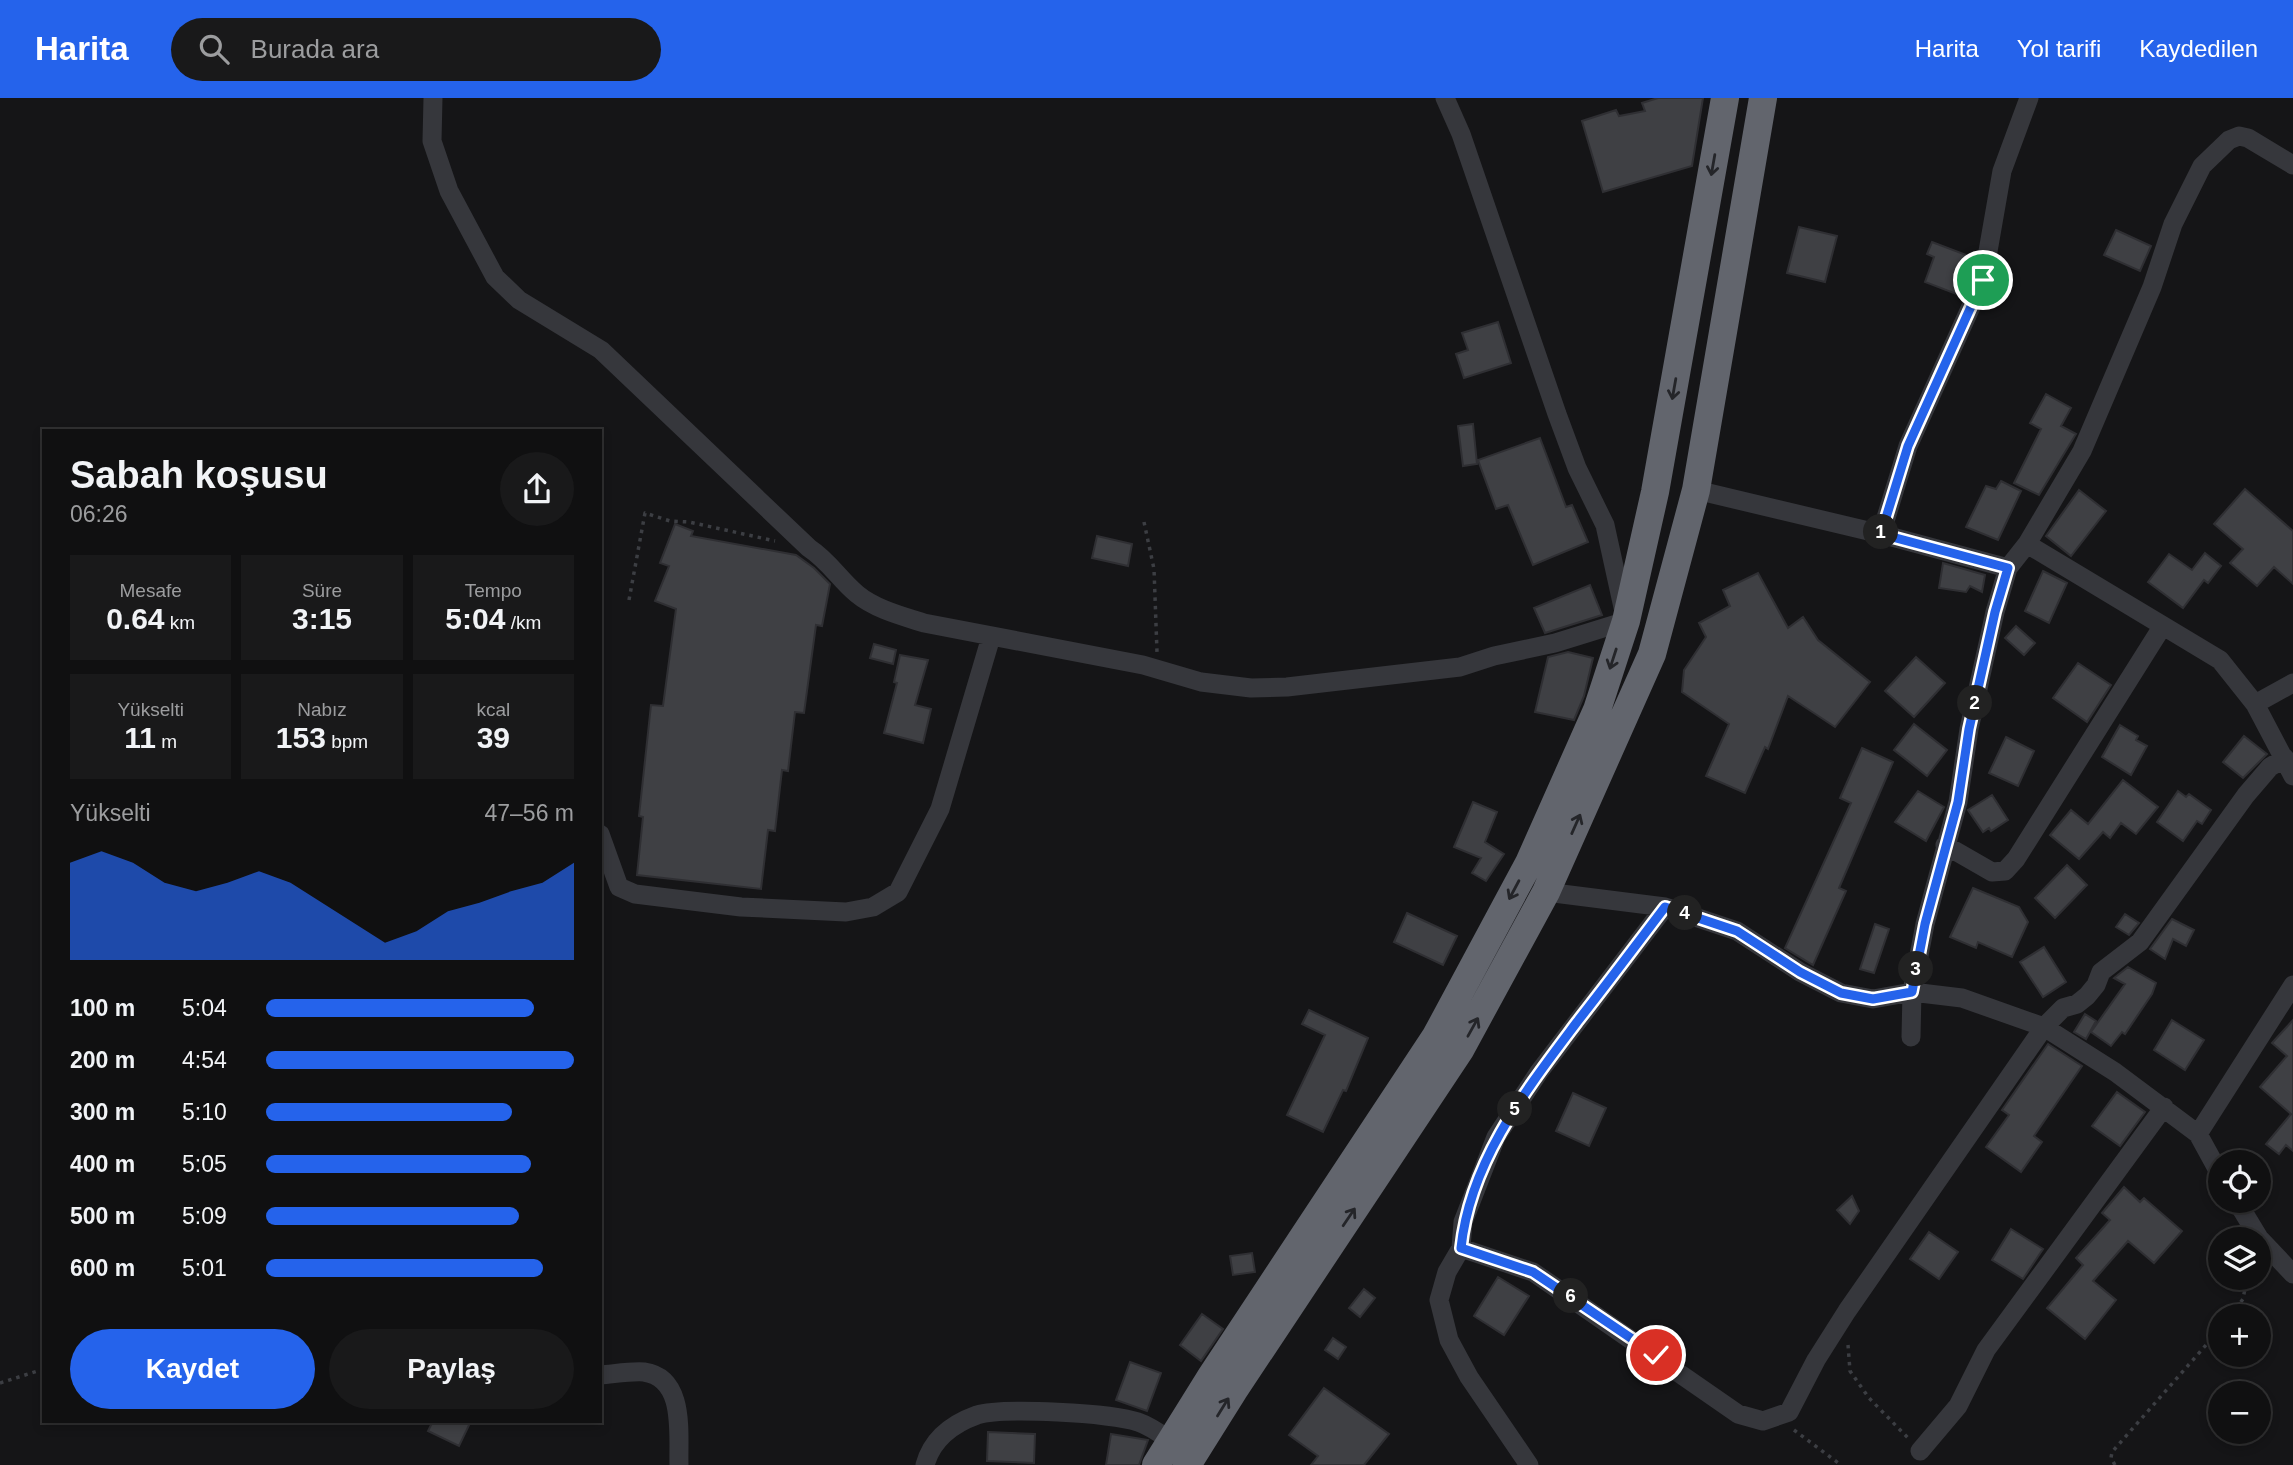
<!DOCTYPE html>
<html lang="tr">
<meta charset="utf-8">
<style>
:root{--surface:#101011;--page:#19191a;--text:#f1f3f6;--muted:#9c9d9f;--line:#303031;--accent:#2563eb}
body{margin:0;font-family:Arial,sans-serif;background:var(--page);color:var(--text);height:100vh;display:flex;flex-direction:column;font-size:26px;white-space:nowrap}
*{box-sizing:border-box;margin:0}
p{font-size:23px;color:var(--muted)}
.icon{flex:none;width:38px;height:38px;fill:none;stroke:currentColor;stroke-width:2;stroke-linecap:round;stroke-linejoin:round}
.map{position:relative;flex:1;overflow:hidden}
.sheet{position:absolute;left:42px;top:331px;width:560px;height:994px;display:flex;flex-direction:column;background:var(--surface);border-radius:0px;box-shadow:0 4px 10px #0003,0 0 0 2px var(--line)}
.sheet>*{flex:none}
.controls{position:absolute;left:2208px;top:1052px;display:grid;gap:14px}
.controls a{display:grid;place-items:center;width:63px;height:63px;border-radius:50%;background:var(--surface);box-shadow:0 4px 10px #0003,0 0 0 2px var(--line);font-size:35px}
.pin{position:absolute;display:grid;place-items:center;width:60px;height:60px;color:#fff;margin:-30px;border:4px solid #fff;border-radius:50%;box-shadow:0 2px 7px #0007}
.km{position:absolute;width:35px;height:35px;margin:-18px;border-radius:50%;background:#222;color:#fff;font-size:19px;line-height:35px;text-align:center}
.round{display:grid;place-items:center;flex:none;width:74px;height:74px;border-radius:37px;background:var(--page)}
.summary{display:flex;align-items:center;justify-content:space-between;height:119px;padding:0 28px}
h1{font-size:38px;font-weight:800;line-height:52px}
.metrics{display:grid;grid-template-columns:repeat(3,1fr);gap:10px;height:119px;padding:7px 28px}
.metrics div{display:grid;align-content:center;border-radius:0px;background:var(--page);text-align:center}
.metrics b{font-size:30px;font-weight:800}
.metrics small{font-size:19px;font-weight:400}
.metrics p{font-size:19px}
.chart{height:196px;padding:14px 28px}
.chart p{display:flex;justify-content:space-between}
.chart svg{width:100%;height:126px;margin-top:7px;fill:var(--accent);opacity:.7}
.cta{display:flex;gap:14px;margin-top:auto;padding:14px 28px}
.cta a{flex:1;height:80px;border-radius:42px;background:var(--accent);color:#fff;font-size:28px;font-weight:800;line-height:80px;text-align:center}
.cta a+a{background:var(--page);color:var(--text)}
ul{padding:0 28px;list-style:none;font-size:23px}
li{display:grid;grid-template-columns:112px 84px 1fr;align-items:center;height:52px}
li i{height:18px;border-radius:9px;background:var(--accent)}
header{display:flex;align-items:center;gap:42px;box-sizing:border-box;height:98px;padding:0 35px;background:var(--accent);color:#fff}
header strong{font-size:33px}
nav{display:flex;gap:38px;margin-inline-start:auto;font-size:24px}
.search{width:490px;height:63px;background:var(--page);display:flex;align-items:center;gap:18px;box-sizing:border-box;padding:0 24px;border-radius:38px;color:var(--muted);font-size:26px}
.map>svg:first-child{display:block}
.building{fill:#3f4044;stroke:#2f2f33;stroke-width:2}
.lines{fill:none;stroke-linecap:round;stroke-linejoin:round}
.path{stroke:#3c3e43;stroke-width:3.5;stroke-dasharray:3.5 5;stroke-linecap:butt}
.minor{stroke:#36373c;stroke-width:19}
.highway{stroke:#62656d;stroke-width:28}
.oneway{stroke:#242529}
.route-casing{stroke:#fff;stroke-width:14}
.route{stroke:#2563eb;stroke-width:9}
</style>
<header>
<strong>Harita</strong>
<div class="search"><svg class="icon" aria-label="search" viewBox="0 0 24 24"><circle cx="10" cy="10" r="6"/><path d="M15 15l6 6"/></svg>Burada ara</div>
<nav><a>Harita</a><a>Yol tarifi</a><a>Kaydedilen</a></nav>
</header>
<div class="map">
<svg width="2293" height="1367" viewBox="0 0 2293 1367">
<rect width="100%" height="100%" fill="#151517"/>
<path class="building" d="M1658 0H1703L1692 68 1603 94 1582 23 1616 12 1619 18 1645 13 1642 5Z
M1799 129 1837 138 1825 184 1787 175Z
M2116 132 2151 148 2140 173 2104 157Z
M1932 144 1974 160 1959 197 1925 184 1934 159 1927 156Z
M1498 224 1511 265 1464 280 1456 256 1468 252 1462 235Z
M2046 296 2071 310 2061 328 2076 336 2039 397 2014 385 2041 331 2030 325Z
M1473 326 1477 366 1463 368 1458 328Z
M1540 340 1566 409 1572 407 1588 444 1533 467 1508 407 1496 411 1478 362Z
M2001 383 2021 393 1998 442 1966 429 1986 388 1996 391Z
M2245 391 2293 433V486L2274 469 2257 488 2230 465 2243 451 2214 426Z
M2079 392 2106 413 2071 458 2046 438Z
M675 426 693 433 691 438 796 457 814 470 830 486 822 528 816 527 804 615 795 614 788 673 782 672 775 733 768 732 761 791 637 777 643 719 639 718 651 607 663 608 676 511 655 503 669 468 660 465Z
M1097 438 1132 446 1128 468 1092 460Z
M2205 455 2221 468 2208 485 2204 482 2183 510 2148 484 2169 456 2192 472Z
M1943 465 1985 477 1982 494 1970 488 1966 494 1939 490Z
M2043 473 2067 485 2049 525 2025 513Z
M1758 475 1788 530 1803 519 1818 542 1870 584 1835 629 1788 598 1768 651 1765 649 1745 695 1706 678 1729 626 1682 594 1684 572 1706 539 1699 525 1730 508 1723 492Z
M1590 487 1602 517 1545 535 1534 510Z
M2016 528 2035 545 2024 557 2005 540Z
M874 546 896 552 893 566 870 560Z
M1568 554 1593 560 1584 598 1574 622 1535 614 1548 559Z
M900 557 928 562 915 607 931 611 923 645 884 635 897 585 894 584Z
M1916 559 1945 585 1914 619 1885 593Z
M2078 565 2111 587 2087 624 2053 600Z
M1914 626 1947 652 1927 678 1894 652Z
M2120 627 2138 638 2136 642 2147 648 2131 677 2102 659Z
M2244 638 2267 656 2243 680 2223 664Z
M2006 639 2034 653 2018 688 1989 675Z
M1862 650 1893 664 1839 790 1846 793 1813 867 1785 850 1851 705 1840 700Z
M2123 682 2158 709 2136 736 2121 725 2110 740 2103 734 2079 761 2050 737 2071 712 2088 726Z
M1918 693 1944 709 1926 743 1895 724Z
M2178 693 2186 699 2189 696 2211 712 2202 726 2197 723 2183 743 2157 724Z
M1992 697 2008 722 1991 733 1989 730 1983 734 1968 712Z
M1473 704 1497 714 1485 744 1504 756 1486 783 1472 775 1481 760 1454 749Z
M2067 767 2087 787 2055 820 2035 800Z
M1973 790 2019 809 2028 824 2012 859 1978 844 1976 850 1950 839Z
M1407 815 1457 838 1443 867 1394 844Z
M2125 816 2139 825 2129 837 2116 829Z
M2172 821 2194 832 2186 848 2173 841 2165 861 2150 851Z
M1875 826 1889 831 1874 875 1860 871Z
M2044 849 2066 884 2043 899 2020 864Z
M2128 869 2156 885 2152 896 2125 936 2122 934 2111 948 2091 934 2125 886 2114 880Z
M1309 912 1368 940 1346 993 1343 992 1323 1034 1287 1017 1325 937 1302 926Z
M2085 916 2096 923 2086 941 2074 934Z
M2172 922 2204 942 2185 972 2154 952Z
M2293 922V1053L2286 1047 2279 1056 2266 1046 2291 1016 2260 989 2287 958 2272 945Z
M2048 946 2082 968 2034 1038 2042 1044 2021 1074 1986 1049 2009 1017 2002 1012Z
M2117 994 2145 1014 2120 1048 2092 1028Z
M1573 995 1606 1010 1589 1048 1556 1033Z
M2124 1089 2140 1104 2144 1100 2182 1133 2154 1165 2128 1143 2093 1183 2116 1202 2085 1241 2047 1210 2083 1167 2076 1160 2110 1122 2102 1115Z
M1852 1098 1859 1113 1850 1126 1837 1112Z
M2011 1131 2043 1151 2023 1181 1992 1162Z
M1929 1134 1958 1154 1939 1181 1910 1161Z
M1252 1155 1255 1174 1233 1177 1230 1158Z
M1498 1179 1529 1198 1504 1237 1474 1218Z
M1364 1191 1375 1200 1360 1219 1349 1210Z
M1202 1216 1223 1231 1201 1263 1180 1247Z
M1333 1240 1346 1249 1338 1261 1325 1252Z
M1130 1264 1161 1275 1147 1313 1116 1302Z
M1324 1290 1389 1336 1364 1367H1311L1318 1358 1289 1337Z
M433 1323H471L459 1348 428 1333Z
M988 1334 1035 1336 1034 1365 987 1363Z
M1111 1336 1148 1342 1139 1367H1106Z"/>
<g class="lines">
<path class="path" d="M1144 424 1154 471 1157 554
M629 502 645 415 670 423 689 424 775 443
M2231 1218 2243 1201 2247 1180
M1848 1247 1850 1273 1869 1300 1908 1340
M0 1285 44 1271
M1794 1332 1841 1367
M2115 1367 2111 1360 2112 1354 2221 1230"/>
<path class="minor" d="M433 0 432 43 449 93 495 179 519 202 601 252 809 450C829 463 839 481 857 496 875 511 902 518 924 525L1143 567 1201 584 1251 590 1287 589 1460 569 1494 558 1555 545 1626 523 1605 427 1577 370 1557 316 1461 36 1445 0
M1696 392 1881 436 2008 470
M1881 436 1908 348 1983 182 2002 73 2029 0
M2027 446 2220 562 2255 606 2293 678
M2255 606 2293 585
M600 736 619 789 635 796 741 809 846 814 873 809 898 794 940 711 991 539
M1945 747 1992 774 2005 773 2016 761 2162 529
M1546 794 1665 809 1737 833 1800 874 1841 895 1873 901 1912 894 1962 900 2044 929 2115 974 2198 1036 2221 1078
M1911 939 1912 894 1925 826 1958 704 1969 631 1995 514 2008 470 2027 446 2082 353 2152 189 2173 126 2202 68 2229 42 2239 38 2248 40 2293 67
M2198 1036 2293 887
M2236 1102 2259 1140 2293 1176
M1461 1150 1533 1174 1738 1316 1763 1323 1789 1314 1816 1262 1847 1213 2044 929 2063 910 2077 906 2087 898 2096 887 2101 874 2140 844 2246 697 2270 669 2285 660
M600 1277C614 1276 630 1273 644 1274 686 1280 678 1336 679 1367
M1920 1353 1958 1308 1986 1252 2164 1009
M925 1367C932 1341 952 1326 977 1317 1002 1309 1113 1315 1138 1324 1150 1328 1161 1336 1171 1343
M1529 1367 1469 1279 1449 1242 1439 1202 1447 1174 1461 1150 1463 1124 1496 1039 1539 974 1665 809"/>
<path class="highway" d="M1156 1367 1212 1277 1436 938 1529 765 1597 612 1626 523 1655 394 1725 0
M1187 1367 1234 1292 1460 952 1546 794 1652 556 1696 392 1763 0"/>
</g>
<defs><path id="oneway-shaft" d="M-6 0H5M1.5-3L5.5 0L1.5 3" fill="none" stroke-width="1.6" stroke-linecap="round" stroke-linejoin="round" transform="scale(1.75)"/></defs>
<g class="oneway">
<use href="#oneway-shaft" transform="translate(1713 67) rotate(100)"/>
<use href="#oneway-shaft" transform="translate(1674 291) rotate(100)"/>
<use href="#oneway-shaft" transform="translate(1613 561) rotate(108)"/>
<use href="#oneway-shaft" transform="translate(1576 726) rotate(-66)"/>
<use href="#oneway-shaft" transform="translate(1514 792) rotate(118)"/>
<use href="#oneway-shaft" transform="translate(1473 929) rotate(-61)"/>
<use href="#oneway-shaft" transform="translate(1349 1119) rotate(-56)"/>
<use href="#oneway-shaft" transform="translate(1223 1309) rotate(-58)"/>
</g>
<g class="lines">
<g class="route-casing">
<path id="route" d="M1656 1257 1533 1174 1461 1150C1470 1063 1526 992 1577 924 1607 886 1636 847 1665 809L1737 833 1800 874 1841 895 1873 901 1912 894 1925 826 1958 704 1969 631 1995 514 2008 470 1881 436 1908 348 1983 182"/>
</g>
<use href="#route" class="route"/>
</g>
</svg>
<div class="controls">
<a><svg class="icon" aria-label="locate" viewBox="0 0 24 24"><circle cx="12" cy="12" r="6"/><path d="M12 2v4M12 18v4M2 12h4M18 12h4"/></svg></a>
<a><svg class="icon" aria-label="layers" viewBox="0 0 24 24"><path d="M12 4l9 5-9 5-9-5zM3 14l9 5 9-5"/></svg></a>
<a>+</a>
<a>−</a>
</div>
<div class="pin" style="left:1983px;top:182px;background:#1e9e55"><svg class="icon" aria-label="arrive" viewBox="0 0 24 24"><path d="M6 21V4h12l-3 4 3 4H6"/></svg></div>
<div class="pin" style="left:1656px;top:1257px;background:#d93025"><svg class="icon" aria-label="check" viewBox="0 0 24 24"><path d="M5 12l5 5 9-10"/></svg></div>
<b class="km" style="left:1881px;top:434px">1</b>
<b class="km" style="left:1975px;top:605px">2</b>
<b class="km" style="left:1916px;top:871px">3</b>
<b class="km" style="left:1685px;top:815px">4</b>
<b class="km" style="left:1515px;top:1011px">5</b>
<b class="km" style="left:1571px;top:1198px">6</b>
<section class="sheet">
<div class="summary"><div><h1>Sabah koşusu</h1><p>06:26</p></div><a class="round"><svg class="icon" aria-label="share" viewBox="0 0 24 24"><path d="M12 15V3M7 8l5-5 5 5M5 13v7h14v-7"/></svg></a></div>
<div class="metrics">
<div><p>Mesafe</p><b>0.64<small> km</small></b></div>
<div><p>Süre</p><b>3:15</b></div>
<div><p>Tempo</p><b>5:04<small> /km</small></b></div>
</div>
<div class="metrics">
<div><p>Yükselti</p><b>11<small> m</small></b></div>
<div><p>Nabız</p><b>153<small> bpm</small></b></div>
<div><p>kcal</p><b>39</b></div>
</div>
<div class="chart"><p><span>Yükselti</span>47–56 m</p>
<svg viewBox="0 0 160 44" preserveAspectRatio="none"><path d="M0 44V10L10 6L20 10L30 17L40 20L50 17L60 13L70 17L80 24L90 31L100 38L110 34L120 27L130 24L140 20L150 17L160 10V44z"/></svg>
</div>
<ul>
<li><b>100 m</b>5:04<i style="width:87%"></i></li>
<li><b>200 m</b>4:54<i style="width:100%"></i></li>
<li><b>300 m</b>5:10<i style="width:80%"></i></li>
<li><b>400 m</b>5:05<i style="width:86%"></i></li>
<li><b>500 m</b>5:09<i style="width:82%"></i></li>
<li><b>600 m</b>5:01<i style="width:90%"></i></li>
</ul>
<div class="cta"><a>Kaydet</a><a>Paylaş</a></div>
</section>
</div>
